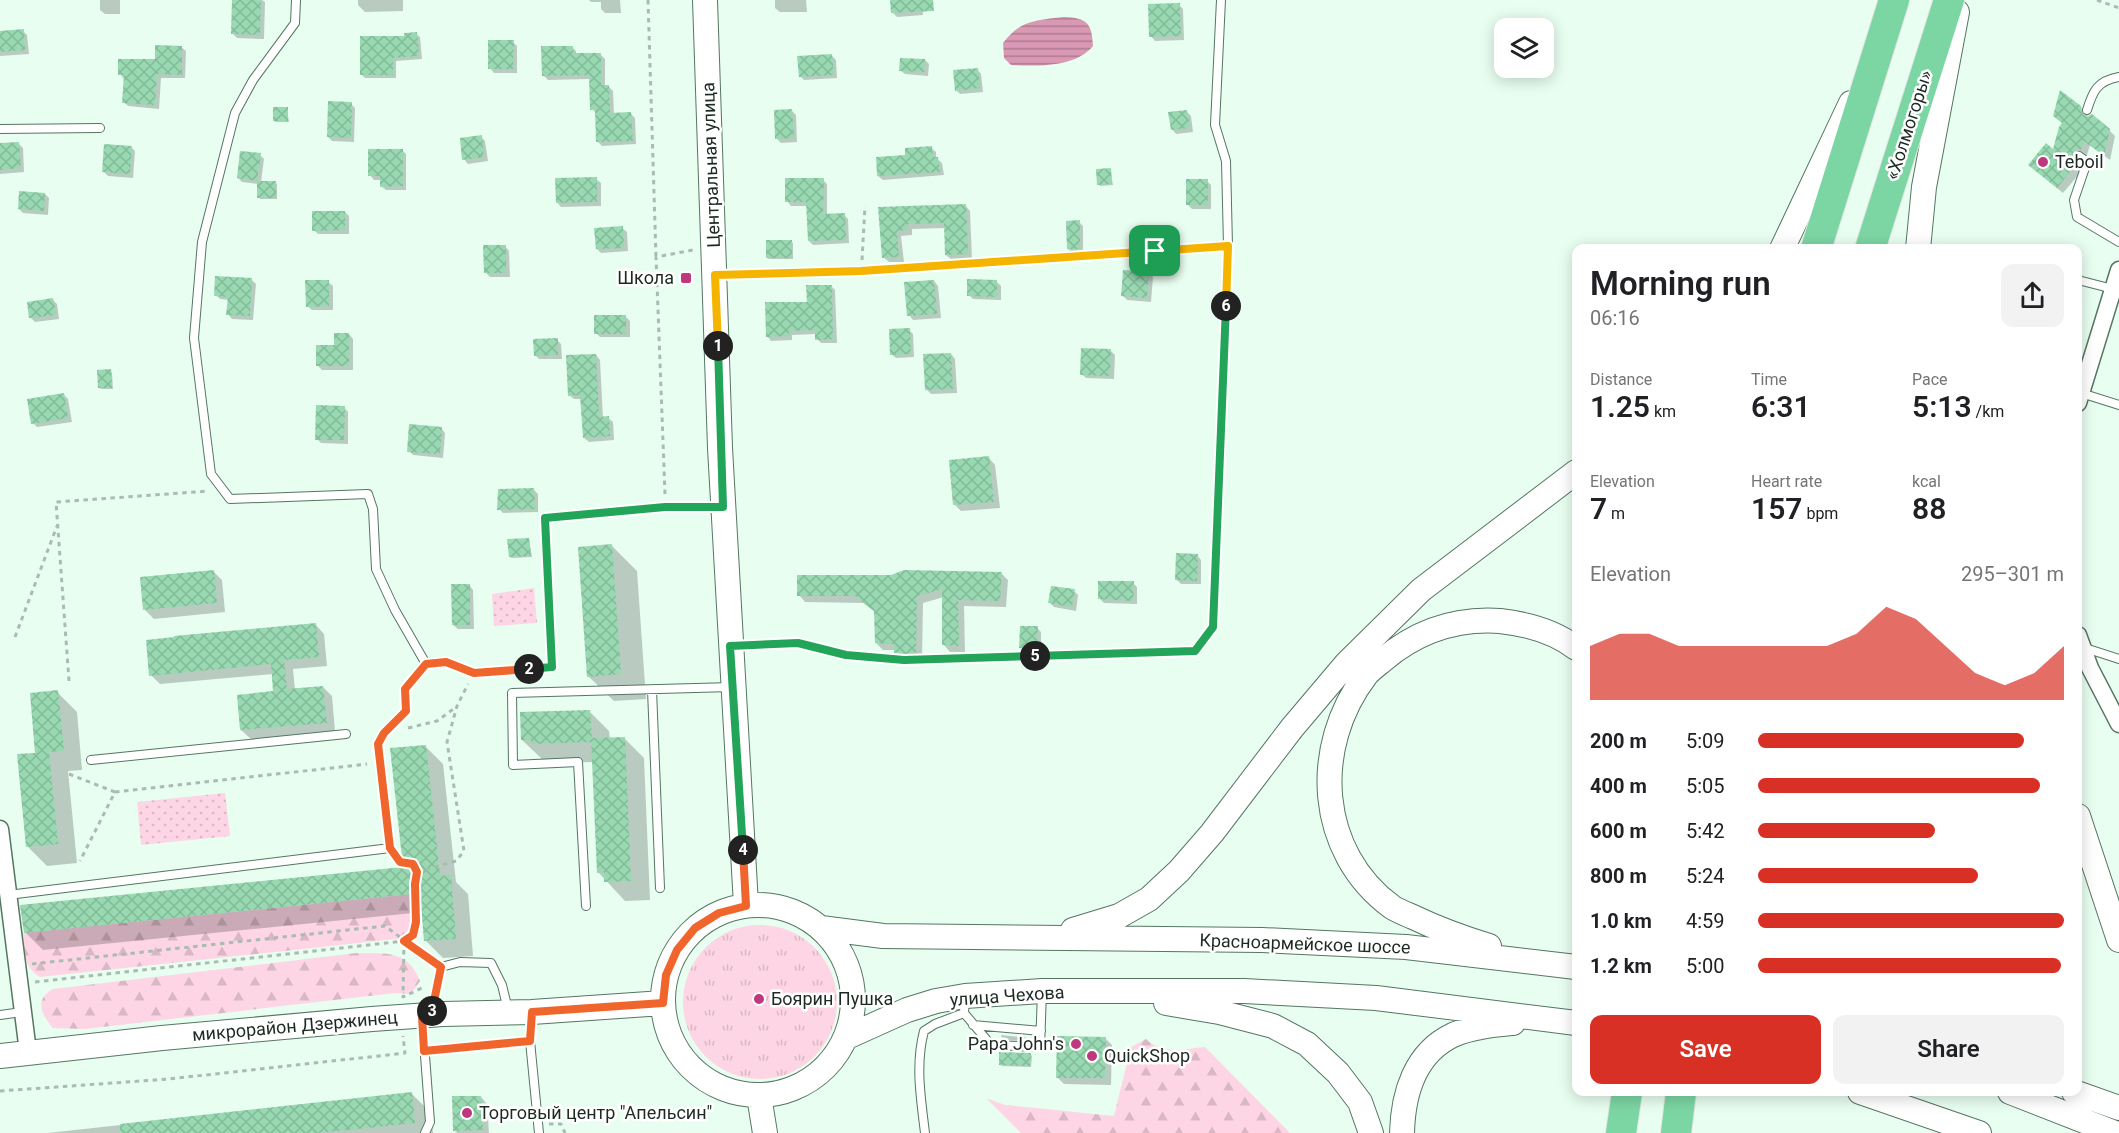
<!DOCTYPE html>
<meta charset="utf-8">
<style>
:root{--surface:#fff;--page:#f2f2f2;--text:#202124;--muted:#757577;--accent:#d93025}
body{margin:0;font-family:Roboto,sans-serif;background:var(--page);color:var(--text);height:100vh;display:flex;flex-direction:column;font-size:22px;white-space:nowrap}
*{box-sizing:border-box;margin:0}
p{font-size:20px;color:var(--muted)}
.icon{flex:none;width:33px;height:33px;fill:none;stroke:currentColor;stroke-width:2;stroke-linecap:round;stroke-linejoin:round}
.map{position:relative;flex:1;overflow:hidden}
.sheet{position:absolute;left:1572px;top:244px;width:510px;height:852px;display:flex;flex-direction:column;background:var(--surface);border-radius:12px;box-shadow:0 3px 15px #0003}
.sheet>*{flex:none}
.fabs{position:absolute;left:1494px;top:18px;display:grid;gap:12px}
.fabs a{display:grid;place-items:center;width:60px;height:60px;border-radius:12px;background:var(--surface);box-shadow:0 3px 15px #0003;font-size:30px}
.pin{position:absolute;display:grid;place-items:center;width:51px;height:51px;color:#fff;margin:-26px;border-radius:12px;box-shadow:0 3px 9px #0006}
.km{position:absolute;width:30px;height:30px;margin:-15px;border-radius:50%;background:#222;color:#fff;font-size:16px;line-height:30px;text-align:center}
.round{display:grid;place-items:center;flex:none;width:63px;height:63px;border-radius:12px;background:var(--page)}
.overview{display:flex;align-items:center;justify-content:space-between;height:102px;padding:0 18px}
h1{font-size:33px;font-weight:600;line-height:45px}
.figures{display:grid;grid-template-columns:repeat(3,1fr);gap:9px;height:102px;padding:6px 18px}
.figures div{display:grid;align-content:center}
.figures b{font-size:30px;font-weight:600}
.figures small{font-size:16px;font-weight:400}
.figures p{font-size:16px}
.chart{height:168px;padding:12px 18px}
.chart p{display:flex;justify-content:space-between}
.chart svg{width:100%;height:108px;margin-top:6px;fill:var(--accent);opacity:.7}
.cta{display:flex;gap:12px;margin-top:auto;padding:12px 18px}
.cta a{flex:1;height:69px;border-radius:12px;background:var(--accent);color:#fff;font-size:24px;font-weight:600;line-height:69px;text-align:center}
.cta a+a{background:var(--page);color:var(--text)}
ul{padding:0 18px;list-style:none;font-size:20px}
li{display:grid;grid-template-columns:96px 72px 1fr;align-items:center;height:45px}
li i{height:15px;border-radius:8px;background:var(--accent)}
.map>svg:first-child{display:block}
.grass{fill:url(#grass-tufts)}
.forest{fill:url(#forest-firs)}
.park{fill:url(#park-dots)}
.water{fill:url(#water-rules)}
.shadow{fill:#0003}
.building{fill:url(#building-cross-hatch)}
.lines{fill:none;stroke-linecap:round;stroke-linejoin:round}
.lane-casing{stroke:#557662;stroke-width:10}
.street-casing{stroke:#557662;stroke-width:19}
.secondary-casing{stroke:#557662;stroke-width:26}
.highway-casing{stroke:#e4e5e4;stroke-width:32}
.path{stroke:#a9bcb0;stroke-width:3;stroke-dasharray:4.5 4.5;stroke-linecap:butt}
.lane{stroke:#fff;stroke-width:8}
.street{stroke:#fff;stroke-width:16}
.secondary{stroke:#fff;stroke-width:24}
.highway{stroke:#7cd6a3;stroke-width:30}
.split-1-casing{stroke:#fff;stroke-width:12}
.split-2-casing{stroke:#fff;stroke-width:12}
.split-3-casing{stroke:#fff;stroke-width:12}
.split-4-casing{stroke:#fff;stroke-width:12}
.split-5-casing{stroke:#fff;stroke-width:12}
.split-6-casing{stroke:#fff;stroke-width:12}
.split-7-casing{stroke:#fff;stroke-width:12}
.split-1{stroke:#f5b400;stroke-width:8}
.split-2{stroke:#22a559;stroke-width:8}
.split-3{stroke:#f0652b;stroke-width:8}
.split-4{stroke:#f0652b;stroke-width:8}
.split-5{stroke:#22a559;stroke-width:8}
.split-6{stroke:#22a559;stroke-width:8}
.split-7{stroke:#f5b400;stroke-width:8}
.poi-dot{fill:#bd387c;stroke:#fff;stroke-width:2}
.labels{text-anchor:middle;stroke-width:5;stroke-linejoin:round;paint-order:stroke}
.street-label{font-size:18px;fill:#1d2a22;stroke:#fff}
.poi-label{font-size:18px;fill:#1d2a22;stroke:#fff;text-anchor:start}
</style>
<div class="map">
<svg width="2119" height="1133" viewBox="0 0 2119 1133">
<defs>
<pattern id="grass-tufts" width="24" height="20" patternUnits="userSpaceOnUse" patternTransform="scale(1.5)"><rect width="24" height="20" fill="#fed5e5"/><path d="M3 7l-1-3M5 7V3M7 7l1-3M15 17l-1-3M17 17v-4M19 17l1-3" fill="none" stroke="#d9b7c4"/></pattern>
<pattern id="forest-firs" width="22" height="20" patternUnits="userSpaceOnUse" patternTransform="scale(1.5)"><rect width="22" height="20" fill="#fed5e5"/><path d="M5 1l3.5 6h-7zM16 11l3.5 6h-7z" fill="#d9b7c4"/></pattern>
<pattern id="park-dots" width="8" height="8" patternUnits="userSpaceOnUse" patternTransform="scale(1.5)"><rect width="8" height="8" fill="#fed5e5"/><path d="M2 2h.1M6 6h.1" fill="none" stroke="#d9b7c4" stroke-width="1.8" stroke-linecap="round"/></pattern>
<pattern id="water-rules" width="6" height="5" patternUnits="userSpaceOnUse" patternTransform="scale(1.5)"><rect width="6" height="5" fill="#d998b3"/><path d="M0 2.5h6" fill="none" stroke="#af7c91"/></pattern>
<pattern id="building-cross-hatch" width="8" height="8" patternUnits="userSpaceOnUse" patternTransform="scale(1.5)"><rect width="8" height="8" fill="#98d9b2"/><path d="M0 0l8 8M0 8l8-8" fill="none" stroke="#83ba99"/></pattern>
</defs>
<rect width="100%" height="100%" fill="#e8fef0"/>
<path class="grass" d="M683 1002a77 77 0 1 1 154 0a77 77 0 1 1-154 0Z"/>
<path class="forest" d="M413 894V917L405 938 40 977C23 967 25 951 23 933Z
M357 953C387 954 407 949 420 981L411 994 395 993 85 1029 53 1028C42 1015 33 1000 53 989Z
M1146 1039C1163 1055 1184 1049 1205 1047L1290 1133H1021L986 1098 1005 1105 1114 1116 1131 1047Z"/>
<path class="park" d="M534 588 537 623 494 626 492 594Z
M225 793 230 836 141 845 137 802Z"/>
<path class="water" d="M1064 17C1087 18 1092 23 1093 46 1075 68 1037 66 1011 65L1004 58 1003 43C1020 20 1037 20 1064 17Z"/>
<path class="shadow" d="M100 0H120V14H105L100 10Z
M234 0H262L265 2 264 39 237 38 233 34Z
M358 0H403V11L365 12 358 5Z
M589 0H620L621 13H605L601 9V2H591Z
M775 0H806L807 12H780L775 8Z
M892 0H922L923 15 897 17 893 13Z
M1179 5 1183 9 1184 40 1155 41 1151 36Z
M23 31 27 35 29 54 0 56V32Z
M416 34 420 37 422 59 396 61V78H365L361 74 405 38Z
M513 42 517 46V73H494L490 68Z
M181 47 186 51 185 78H161L159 109 128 106 124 102V79L120 74 156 60Z
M572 47 576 51V55H601L605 59V87H609L613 91 614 114H631L635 118 636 144 602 146 598 142 596 113 592 109 590 79 548 80 544 76Z
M832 56 836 60 837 78 804 80 800 76Z
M925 60 929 64 928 76 905 74 900 70Z
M977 69 981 74 983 92 960 94 956 90Z
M351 104 355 108 354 142 332 141 328 137Z
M2080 108 2087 114 2088 118 2109 130 2115 136 2110 160 2090 145 2087 155 2082 156 2078 161 2082 169 2080 173 2063 193 2036 171 2054 152Z
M287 109 289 122H276L274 121Z
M792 111 796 115 797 142 781 143 777 139Z
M1187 112 1191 116 1193 132 1176 134 1172 129Z
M481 137 485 141 488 161 468 164 464 159Z
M18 143 23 148 24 172 0 174V145Z
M131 147 135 151 133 178 108 176 104 172Z
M931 148 936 152V158L942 163 944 175 883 180 878 176 907 156Z
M402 150 406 154V190H386L381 186V180H374L370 175Z
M260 155 264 159 261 182H275L277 184V199H260L259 197V184L242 182 238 178Z
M1110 169 1113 185 1100 186 1099 184Z
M596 179 601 183V206L561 207 557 202Z
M823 180 827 184V215H844L848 219 849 243 813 245 809 241 808 206H791L787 201Z
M1207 181 1211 185V209H1192L1188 205Z
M45 194 49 198 48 215 23 213 19 209Z
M965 205 970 211 972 259 952 260 946 255 945 228 912 229V235L901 236 904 262H889L883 257 879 208Z
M345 212 349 216V234H318L314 230Z
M1079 222 1083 226V253H1073L1068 249Z
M622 228 627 232 628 251 601 253 597 249Z
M791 241 793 243V259H769L767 258Z
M505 246 509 251 510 277H490L486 273Z
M1148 273 1153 277 1151 302 1127 300 1123 296Z
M251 279 256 284 253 320 232 319 228 314 229 300 220 299 216 295Z
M934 281 938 286 941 318 913 320 909 315Z
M328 282 333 286V310H312L307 306Z
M997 282 1001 286V300L973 299 969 295Z
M831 286 835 290 837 343H821L817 339 816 334 792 335V340L771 341 767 336Z
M53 300 57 304 59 319 35 322 31 318Z
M626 317 630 321V337H600L596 333Z
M909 330 913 334 914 357 896 358 891 354Z
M349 334 353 339V370H322L318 366Z
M557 340 561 344 562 359H539L535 355Z
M1111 351 1115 355 1114 379 1086 378 1082 374Z
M951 354 955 359 957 393 931 394 927 390Z
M596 355 600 360 603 418H608L613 422 614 440 589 442 584 438 581 399H574L569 395Z
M111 371 112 373 113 389H101L99 387Z
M64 395 68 399 72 422 37 427 33 423Z
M344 407 348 412V444L321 443 317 439Z
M441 428 445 433 443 458 413 455 409 451Z
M989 458 995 465 1000 508 961 511 954 504Z
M533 489 538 494V512L503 513 499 509Z
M529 539 532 557 512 558 510 557Z
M612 546 637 571 646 699 614 701 588 676Z
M1197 555 1201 560V584H1181L1176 579Z
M213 571 222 580 225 612 154 619 145 610Z
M1001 573 1008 580 1006 607 964 606 965 652H950L944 645V597L923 603 922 659H902L895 650H883L876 643 875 612 863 603 805 602 799 595Z
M1133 583 1137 587V604L1104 603 1100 599Z
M469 585 473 590 474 629H458L453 625Z
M1074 591 1078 595 1076 611 1054 607 1050 603Z
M315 624 324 634 327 666 293 669 295 690 323 687 332 696 335 731 251 739 241 730 275 693 273 674 160 684 151 675Z
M1037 628 1041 632V653L1025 652 1021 648Z
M57 692 77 712 82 770 68 771 77 863 47 866 27 846 37 754Z
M590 712 609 731 610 739H625L644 758 650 900 625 901 598 872 594 762 552 763 548 759H542L522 740Z
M425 746 443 764 456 882 468 894 473 956 443 958 426 941 423 912 43 950 25 932 405 869Z
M1001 1035 1031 1038 1032 1041 1003 1040Z
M1105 1038 1112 1045 1111 1085 1064 1084 1057 1077Z
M1030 1054 1032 1056 1031 1067 1002 1066 1000 1064Z
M411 1093 431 1113 433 1133H48Z
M481 1097 487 1104 489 1133H457L454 1130Z"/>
<path class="building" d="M232 0H261L260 35 231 34Z
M890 0H933L934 11 891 13Z
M1180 3 1181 36 1149 37 1148 4Z
M24 29 25 50 0 52V31Z
M417 32 419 56 393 58V75H360V36H404V33Z
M488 40H514L513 69H488Z
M155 45 182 46V75L157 74 155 105 122 103 124 75H118V59H155Z
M541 46H573V53H601V85H609L610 113 631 112 633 141 596 142 595 110H590L589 75 542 76Z
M832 54 834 75 799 77 797 56Z
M900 58 925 59 924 72 899 71Z
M978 68 980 88 955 91 953 70Z
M2060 90 2081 106 2083 115 2088 116 2092 114 2110 129 2104 156 2084 141 2081 150H2076L2073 155 2076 162 2074 167 2057 188 2028 165 2046 143 2053 149 2059 127 2062 123 2053 116Z
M328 101 352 102 351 138 327 137Z
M273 107H288V121H273Z
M792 109 794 138 775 139 774 110Z
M1187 110 1190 128 1171 130 1168 112Z
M482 135 484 157 462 160 460 138Z
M19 142 21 168 0 170V143Z
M104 144 132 146 130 174 102 172Z
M932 146 933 157H938L940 172 877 176 876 157 905 155V148Z
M368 149H403V186L380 187V176H368Z
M240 151 261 153 257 181 237 178Z
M1111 168 1112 184 1097 185 1096 169Z
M597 177V202L556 203 555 178Z
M785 178H824L823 214 845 213 846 240 808 241 806 202H785Z
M1186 179H1208V205H1186Z
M257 181H276V198H257Z
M19 191 45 193 44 211 18 209Z
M966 204 968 254 945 255 944 223 908 224V230L897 231 899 257 882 258 878 207Z
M312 211H345V230L312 231Z
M1080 220V249H1067L1066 221Z
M623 226 624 248 596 249 594 228Z
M766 240H792V258H766Z
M483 245H506V273H484Z
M1123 270 1149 271 1147 298 1121 296Z
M215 276 252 278 250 316 226 315 228 297 214 296Z
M967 279 997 280V297L967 296Z
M305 280H329V306L306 307Z
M934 280 937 314 907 316 904 282Z
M806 285H832L833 339 815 340V330L789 331V336L766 337 765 302H807Z
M53 298 56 315 29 318 27 302Z
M594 315H626V334H594Z
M910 328 911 354 890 355 889 329Z
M334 333H349V366H316V345H334Z
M558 338V355L534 356 533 339Z
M1081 348 1111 349 1110 376 1080 375Z
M951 353 953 389 925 390 923 354Z
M596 354 599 417 609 416 610 436 583 438 580 395 568 396 566 355Z
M111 369 112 388H98L97 370Z
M64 393 68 418 31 424 27 399Z
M316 405 345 406 344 440H315Z
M409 424 442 427 440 454 407 452Z
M989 456 994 502 953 505 949 460Z
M534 488 535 509 497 510 498 489Z
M529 538 531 556 509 557 507 539Z
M612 544 621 674 587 677 578 547Z
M1176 553 1198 554 1197 581 1175 580Z
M214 570 217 603 143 610 140 577Z
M904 570 1002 572 1000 601 958 600 959 646 942 645V589L917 596 916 653 904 654 894 653V644L875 643 874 611 855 596H797V575H891Z
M1098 581H1134L1133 601 1098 599Z
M451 584H470V625H452Z
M1051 586 1075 589 1072 607 1048 603Z
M316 623 319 657 284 660 287 689 323 686 327 723 240 730 237 695 273 691 271 664 149 676 146 640 174 637V636Z
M1020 626H1038L1037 649 1019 648Z
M58 690 64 751 49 752 58 844 26 847 17 754 35 753 30 693Z
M590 710 592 742 531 744V740H521L520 712Z
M625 737 631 881 604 882V872L597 873 591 738Z
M426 745 440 876 451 875 456 939 424 941 420 893 24 933 20 905 403 867 390 748Z
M1057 1036 1106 1037 1105 1078H1056Z
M999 1052 1031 1053 1030 1066 999 1065Z
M412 1092 415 1123 318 1133H120V1124Z
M452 1096H481L483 1130 453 1131Z"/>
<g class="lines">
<g class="lane-casing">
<path id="lane" d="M296 0 295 23 253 80 235 113 202 242 194 338 211 474 230 499 368 494 373 509 376 569 395 610 426 664
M2087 110C2093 91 2097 81 2119 77
M0 129 100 128
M2079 156 2087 162 2074 200 2077 217 2119 242
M716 275 861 271 1228 246
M2078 280 2113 289
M2081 393 2119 405
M732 646 799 643 846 655 904 660 1195 651 1213 627 1228 246 1226 161 1215 125 1221 0
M2082 647 2119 659
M652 690 660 888
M91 760 346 734
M8 895 390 848 378 744 384 733 406 711 405 689 426 664 446 662 473 673 552 667 545 518 665 507H720
M586 906 578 762 513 765 512 693 732 687
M965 997 964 1013 991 1045 1040 1047 1042 992
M432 1011 441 967 460 962 491 963 502 985 508 1010
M532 1013 530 1041 539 1133
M0 1015 22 1012
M422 1016 430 1122 425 1133
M973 1025 1041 1031
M925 1133C921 1099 915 1065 924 1031L935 1024 964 1013"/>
</g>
<g class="street-casing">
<path id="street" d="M2078 403 2119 270
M2078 635 2090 668 2119 724
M0 829 28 1052"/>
</g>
<g class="secondary-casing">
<path id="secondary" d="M705 0 720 448 746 905
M1782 249 1851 103
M1918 249 1924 187 1957 12
M2078 816 2119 940
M663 1000a95 95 0 1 1 190 0a95 95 0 1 1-190 0Z
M821 928 883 936 1262 940 1406 947 1576 967
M1073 930 1119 916 1149 899 1179 871 1212 833 1292 728 1347 663 1421 590 1576 472
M1489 946C1463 938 1438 929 1413 917 1406 914 1398 911 1392 907 1317 852 1311 747 1366 675 1370 670 1377 665 1383 660 1416 632 1456 618 1500 621 1527 624 1555 632 1576 648
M1166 1003 1219 1012 1273 1026 1307 1044 1338 1073 1360 1102 1371 1133
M847 1037 907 1010 936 1001 965 996 1042 991H1244L1376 998 1576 1023
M0 1056 162 1038 372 1019 443 1014 532 1012 663 1003
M1860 1092 1979 1133
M2010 1092 2115 1133
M2074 1092 2119 1108
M759 1096 765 1133
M1402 1133C1403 1094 1415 1053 1453 1035 1471 1027 1493 1025 1513 1023"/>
</g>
<g class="highway-casing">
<path id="highway" d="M1816 249 1894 0
M1870 249 1949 0
M1621 1133 1627 1092
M1676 1133 1681 1092"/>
</g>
<path class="path" d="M648 0 656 257
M2097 0 2119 8
M862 260 865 206
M665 494 656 257 693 250
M15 637 57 526
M69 681 56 502 209 491
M408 728 437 721 456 707
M69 774 115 792 80 861
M115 792 367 764
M417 872 456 861 464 851 447 742 457 706 468 684
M404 941 403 997 424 987
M32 964 385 926 432 961
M35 982 404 941 413 935 416 922 415 884 417 872 413 864 400 862 397 858
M436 1050 519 1042
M0 1091 169 1079 405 1053 403 1036
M549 1124H561L565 1133"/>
<use href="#lane" class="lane"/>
<use href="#street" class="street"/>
<use href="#secondary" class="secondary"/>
<use href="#highway" class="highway"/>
</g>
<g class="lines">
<g class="split-1-casing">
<path id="split-1" d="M718 346 715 275 861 271 1155 251"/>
</g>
<g class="split-2-casing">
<path id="split-2" d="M529 669 552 667 545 518 665 507H723L718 346"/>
</g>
<g class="split-3-casing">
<path id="split-3" d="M432 1011 441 967 404 941 413 935 416 922 415 884 417 872 413 864 400 862 390 848 378 744 384 733 406 711 405 689 426 664 446 662 474 673 529 669"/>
</g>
<g class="split-4-casing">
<path id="split-4" d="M432 1011 431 1015 422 1016 424 1051 530 1041 532 1012 663 1003 666 975 677 950 695 928 719 913 746 906 743 850"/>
</g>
<g class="split-5-casing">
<path id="split-5" d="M743 850 730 646 798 643 846 655 904 660 1035 656"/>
</g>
<g class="split-6-casing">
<path id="split-6" d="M1035 656 1195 651 1213 627 1226 306"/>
</g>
<g class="split-7-casing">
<path id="split-7" d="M1155 251 1228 246 1226 306"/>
</g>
<use href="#split-1" class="split-1"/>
<use href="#split-2" class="split-2"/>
<use href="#split-3" class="split-3"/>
<use href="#split-4" class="split-4"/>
<use href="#split-5" class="split-5"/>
<use href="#split-6" class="split-6"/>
<use href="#split-7" class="split-7"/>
</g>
<g class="poi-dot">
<circle cx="2043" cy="162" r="6"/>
<rect x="680" y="272" width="12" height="12" rx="3"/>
<circle cx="759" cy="999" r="6"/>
<circle cx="1076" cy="1044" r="6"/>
<circle cx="1092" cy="1056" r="6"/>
<circle cx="467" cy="1113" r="6"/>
</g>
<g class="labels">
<g class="street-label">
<text transform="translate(1909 125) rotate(-72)" y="6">«Холмогоры»</text>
<text transform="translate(711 165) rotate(-92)" y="6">Центральная улица</text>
<text transform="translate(1305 944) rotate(2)" y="6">Красноармейское шоссе</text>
<text transform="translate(1007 996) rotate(-4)" y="6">улица Чехова</text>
<text transform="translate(295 1026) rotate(-5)" y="6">микрорайон Дзержинец</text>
</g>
<g class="poi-label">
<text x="2055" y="168">Teboil</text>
<text x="674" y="284" text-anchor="end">Школа</text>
<text x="771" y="1005">Боярин Пушка</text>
<text x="1064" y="1050" text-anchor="end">Papa John's</text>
<text x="1104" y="1062">QuickShop</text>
<text x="479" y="1119">Торговый центр "Апельсин"</text>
</g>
</g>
</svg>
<div class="fabs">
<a><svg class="icon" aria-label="layers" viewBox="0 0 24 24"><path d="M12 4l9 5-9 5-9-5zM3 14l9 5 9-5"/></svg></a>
</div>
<div class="pin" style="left:1155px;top:251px;background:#1e9e55"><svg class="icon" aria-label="arrive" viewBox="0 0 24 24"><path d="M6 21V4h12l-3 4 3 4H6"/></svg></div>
<b class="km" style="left:718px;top:346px">1</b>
<b class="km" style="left:529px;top:669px">2</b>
<b class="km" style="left:432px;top:1011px">3</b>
<b class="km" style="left:743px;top:850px">4</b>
<b class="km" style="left:1035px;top:656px">5</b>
<b class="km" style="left:1226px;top:306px">6</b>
<section class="sheet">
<div class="overview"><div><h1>Morning run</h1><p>06:16</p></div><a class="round"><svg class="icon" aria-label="share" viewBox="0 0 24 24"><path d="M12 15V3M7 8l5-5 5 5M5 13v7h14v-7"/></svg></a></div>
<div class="figures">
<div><p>Distance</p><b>1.25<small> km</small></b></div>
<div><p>Time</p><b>6:31</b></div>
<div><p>Pace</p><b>5:13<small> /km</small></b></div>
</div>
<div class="figures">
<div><p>Elevation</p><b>7<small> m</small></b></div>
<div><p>Heart rate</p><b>157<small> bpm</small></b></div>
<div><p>kcal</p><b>88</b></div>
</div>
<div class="chart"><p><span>Elevation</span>295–301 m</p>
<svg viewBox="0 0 160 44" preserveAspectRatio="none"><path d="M0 44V22L10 17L20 17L30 22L40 22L50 22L60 22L70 22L80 22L90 17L100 6L110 11L120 22L130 33L140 38L150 33L160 22V44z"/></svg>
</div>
<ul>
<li><b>200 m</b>5:09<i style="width:87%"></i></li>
<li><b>400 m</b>5:05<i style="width:92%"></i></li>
<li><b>600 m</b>5:42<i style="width:58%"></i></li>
<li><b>800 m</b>5:24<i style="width:72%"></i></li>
<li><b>1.0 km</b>4:59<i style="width:100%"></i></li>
<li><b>1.2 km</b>5:00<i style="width:99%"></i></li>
</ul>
<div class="cta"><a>Save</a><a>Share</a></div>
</section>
</div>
